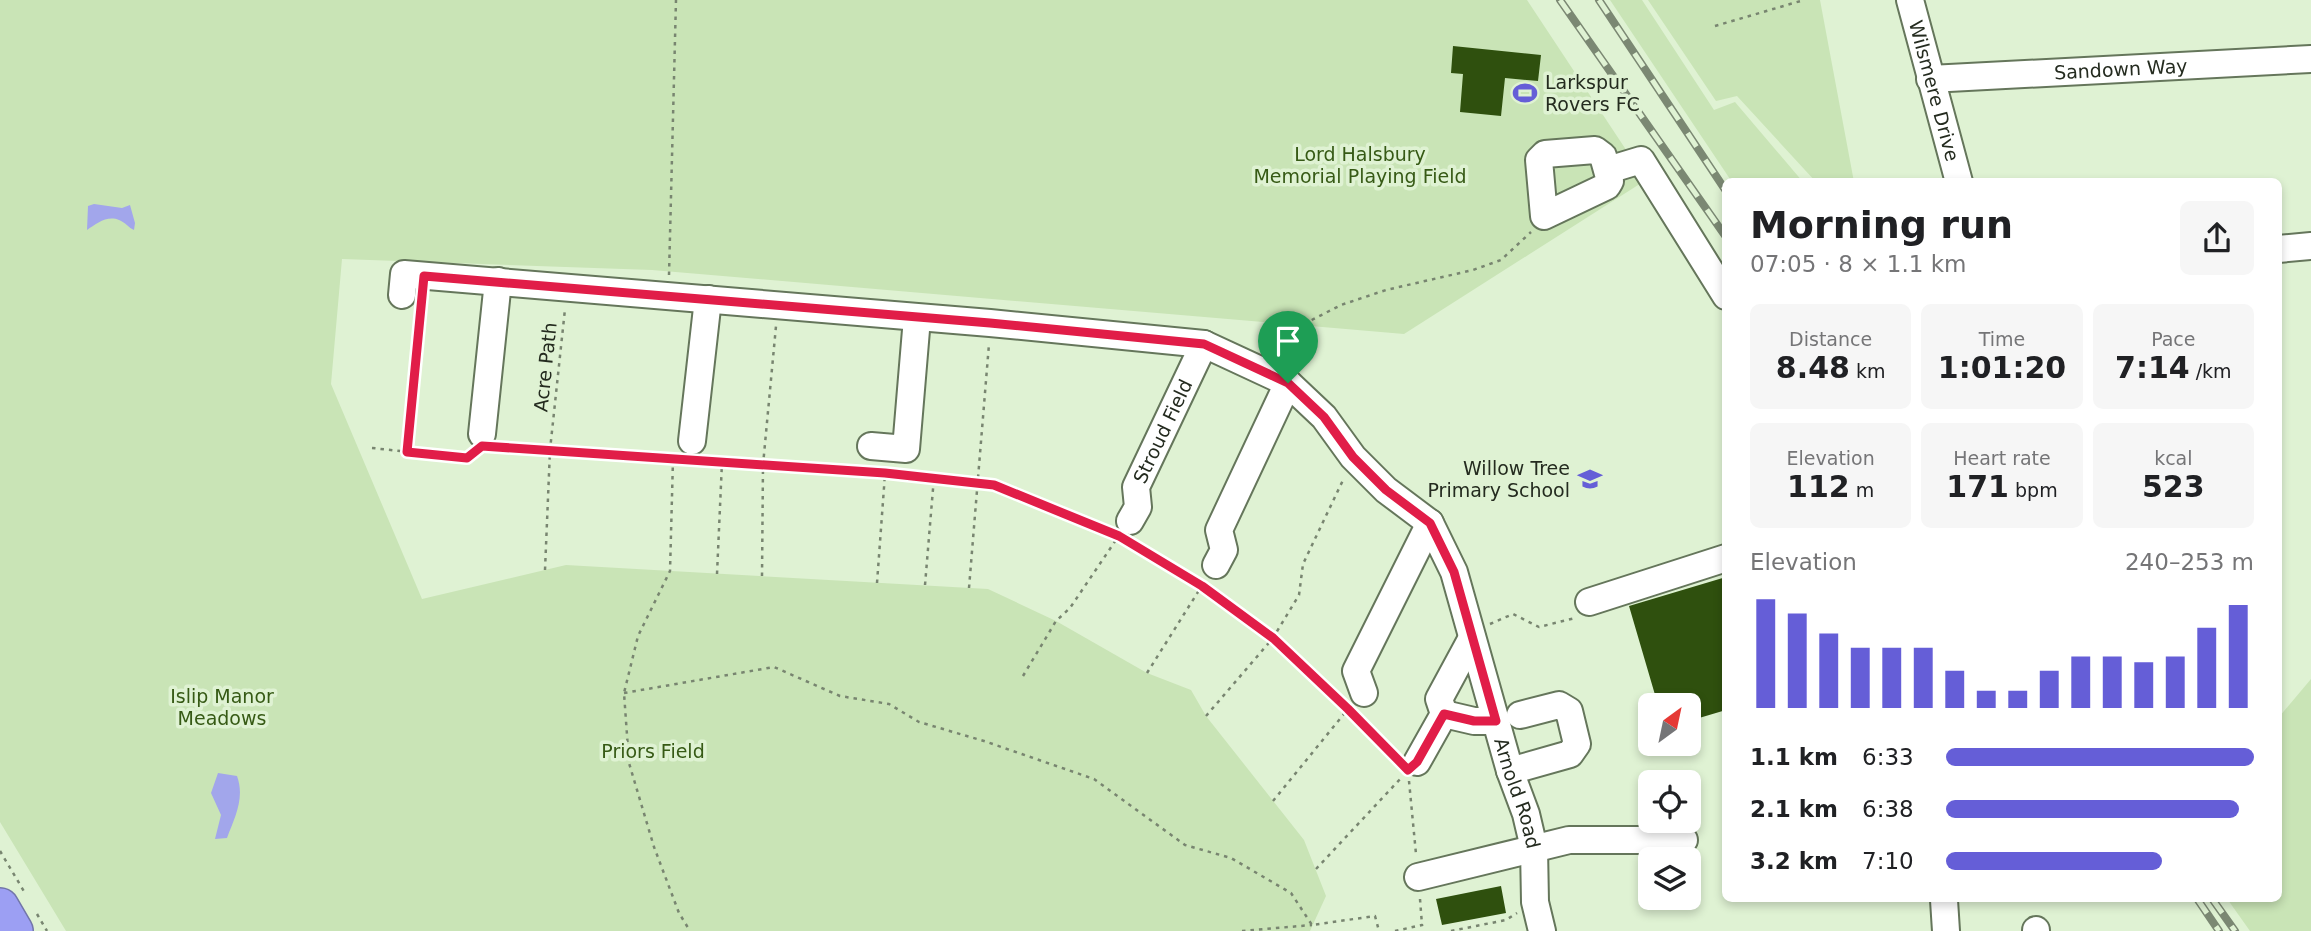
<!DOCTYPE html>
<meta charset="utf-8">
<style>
:root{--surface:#fff;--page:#f6f6f6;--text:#202124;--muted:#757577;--accent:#655ed7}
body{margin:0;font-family:"DejaVu Sans",sans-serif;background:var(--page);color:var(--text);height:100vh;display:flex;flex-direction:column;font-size:26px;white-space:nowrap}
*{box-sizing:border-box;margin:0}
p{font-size:23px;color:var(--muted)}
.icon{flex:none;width:38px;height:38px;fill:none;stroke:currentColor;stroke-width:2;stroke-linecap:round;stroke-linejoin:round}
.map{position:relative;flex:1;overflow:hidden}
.drawer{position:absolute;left:1722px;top:178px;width:560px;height:724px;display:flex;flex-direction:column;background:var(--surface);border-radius:10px;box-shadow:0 4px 10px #0003}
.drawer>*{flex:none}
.needle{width:46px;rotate:33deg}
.controls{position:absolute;left:1638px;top:693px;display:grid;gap:14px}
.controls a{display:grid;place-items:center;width:63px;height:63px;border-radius:10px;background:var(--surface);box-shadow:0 4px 10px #0003;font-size:35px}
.pin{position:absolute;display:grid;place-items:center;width:60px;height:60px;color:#fff;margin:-72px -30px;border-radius:50% 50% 50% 0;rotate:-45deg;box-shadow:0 0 7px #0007}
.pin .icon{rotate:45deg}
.round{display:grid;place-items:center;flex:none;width:74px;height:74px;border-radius:10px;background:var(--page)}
.headline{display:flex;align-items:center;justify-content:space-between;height:119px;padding:0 28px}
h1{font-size:38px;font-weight:600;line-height:52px}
.figures{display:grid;grid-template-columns:repeat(3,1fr);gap:10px;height:119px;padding:7px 28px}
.figures div{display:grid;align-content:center;border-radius:10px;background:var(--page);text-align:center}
.figures b{font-size:30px;font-weight:600}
.figures small{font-size:19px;font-weight:400}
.figures p{font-size:19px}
.chart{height:196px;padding:14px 28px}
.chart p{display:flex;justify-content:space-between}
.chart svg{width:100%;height:126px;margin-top:7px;stroke:var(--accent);stroke-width:6}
ul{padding:0 28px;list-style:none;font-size:23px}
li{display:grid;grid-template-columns:112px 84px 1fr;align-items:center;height:52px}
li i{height:18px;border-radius:9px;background:var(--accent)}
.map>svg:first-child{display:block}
.green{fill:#c9e4b6}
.water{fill:#a2a6eb}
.building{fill:#2f500e}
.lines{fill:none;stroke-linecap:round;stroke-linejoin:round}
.minor-casing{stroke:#65765b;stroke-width:30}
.highway-casing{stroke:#7276a9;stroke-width:40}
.path{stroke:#788570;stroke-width:2.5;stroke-dasharray:3.5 5;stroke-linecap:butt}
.minor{stroke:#fff;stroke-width:26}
.highway{stroke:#9c9ff3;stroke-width:37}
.rail-casing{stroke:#7b8873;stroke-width:8}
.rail{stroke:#dff2d3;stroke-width:5;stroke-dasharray:16;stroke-linecap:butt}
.route-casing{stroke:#fff;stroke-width:14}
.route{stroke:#e11d48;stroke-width:9}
.labels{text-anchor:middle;stroke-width:7;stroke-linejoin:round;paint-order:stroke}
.street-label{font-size:19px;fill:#242b1f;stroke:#dff2d3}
.poi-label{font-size:19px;fill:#242b1f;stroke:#dff2d3;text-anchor:start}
.park-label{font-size:19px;fill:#365a15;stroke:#dff2d3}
</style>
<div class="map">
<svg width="2311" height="931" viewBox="0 0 2311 931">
<rect width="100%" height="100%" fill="#dff2d3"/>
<path class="green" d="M0 0H1527L1646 180 1404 334 652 270 342 259 331 384 422 599 566 565 988 589 1056 621 1147 673 1191 690 1206 716 1304 840 1326 896 1310 931H66L0 822Z
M1610 0H1642L1714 110 1735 102 1803 182H1732Z
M1648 0H1820L1854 182H1816L1737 96 1716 101Z
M2311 679V931H2250L2228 900H2278L2279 717Z"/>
<path class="water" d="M94 204 122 208 130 205 135 223 134 230C129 228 125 222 119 220 107 215 96 224 87 230L88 206Z
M218 773 237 776C245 798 235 817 227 838L215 839 221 815 211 793Z"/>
<path class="building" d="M1453 46 1541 55 1538 81 1505 78 1501 116 1460 112 1463 74 1451 73Z
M1726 577V710L1689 721V705H1658L1629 606Z
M1501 886 1506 913 1442 925 1436 899Z"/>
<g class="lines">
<g class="minor-casing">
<g id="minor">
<path id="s1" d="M1910 0 1959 182"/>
<path id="s2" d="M1930 79 2311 59"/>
<path d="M1595 150 1603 156 1610 181 1607 186 1544 216 1539 160 1545 154Z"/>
<path d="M1608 170 1641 160 1726 296"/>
<path d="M2278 249 2311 246"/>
<path id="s3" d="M402 295 404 274 990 323 1204 344 1288 383 1324 417 1353 457 1386 490 1430 523 1454 572 1510 771 1526 814 1534 848 1535 902 1542 931"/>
<path d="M482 434 498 281"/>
<path d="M692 441 708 299"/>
<path d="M871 446 906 449 917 318"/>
<path id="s4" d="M1130 521 1138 507 1136 487 1204 344"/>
<path d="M1216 565 1224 550 1219 530 1288 383"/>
<path d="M1589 602 1726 558"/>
<path d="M1364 693 1356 671 1430 523"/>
<path d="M1444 714 1474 721H1496"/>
<path d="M1417 762 1444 714 1439 699 1472 638"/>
<path d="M1510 771 1570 754 1577 744 1569 711 1559 705 1520 715"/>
<path d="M1418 877 1569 840H1684"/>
<path d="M1944 900 1946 931"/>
<path d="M2036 930V931"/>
</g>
</g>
<g class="highway-casing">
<path id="highway" d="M0 907 14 931"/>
</g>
<path class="path" d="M1715 26 1804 0
M669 275 676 0
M1292 363 1300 326 1341 305 1386 290 1473 270 1501 260 1531 232
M500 447 679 459
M372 448 467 458 472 454
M407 451 420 308
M673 459 670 571 638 636 624 693 629 763 654 847 679 913 690 931
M703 461 978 481 994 485 1112 534
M1130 543 1203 586 1273 638 1347 708
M545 570 550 450 565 309
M717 574 722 462
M762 576 763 465 776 326
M877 583 885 474
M925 585 934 477
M969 588 989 344
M1490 624 1513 614 1539 627 1575 618
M1147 673 1203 584
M1023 676 1056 621 1070 608 1118 537
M624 693 774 667 840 696 889 704 919 722 984 741 1094 779 1185 845 1231 858 1291 893 1312 925 1375 916 1379 931
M1352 712 1396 758
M1206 716 1273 638 1299 595 1303 564 1344 478
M1409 781 1416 854
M1273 801 1348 709
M0 851 25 893
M1316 869 1402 777
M1420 899 1422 925
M37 914 47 931
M1242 931 1312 925
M1395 931 1422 925 1423 931
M1451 931 1506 920 1517 913"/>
<use href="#minor" class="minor"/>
<use href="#highway" class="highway"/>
<g class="rail-casing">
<path id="rail" d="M1560 0 1726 237
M1599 0 1726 191
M2198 900 2219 931
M2213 900 2235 931"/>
</g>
<use href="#rail" class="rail"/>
</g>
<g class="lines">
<g class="route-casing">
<path id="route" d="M424 276 990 323 1204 344 1288 383 1324 417 1353 457 1386 490 1430 523 1454 572 1496 721H1474L1444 714 1417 762 1408 770 1348 709 1273 638 1202 586 1119 536 994 485 885 473 482 446 467 458 407 452Z"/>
</g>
<use href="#route" class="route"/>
</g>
<defs>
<g id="stadium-bare" transform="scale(1.89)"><path d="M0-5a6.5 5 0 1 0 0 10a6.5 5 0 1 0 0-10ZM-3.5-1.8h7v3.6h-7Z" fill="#655ed7" stroke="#dff2d3" stroke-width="2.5" paint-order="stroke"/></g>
<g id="school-bare" transform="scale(1.89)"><path d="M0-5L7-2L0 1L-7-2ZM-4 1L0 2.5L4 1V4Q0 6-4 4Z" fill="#655ed7" stroke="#dff2d3" stroke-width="2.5" paint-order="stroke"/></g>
</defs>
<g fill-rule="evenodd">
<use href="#stadium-bare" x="1525" y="93"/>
<use href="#school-bare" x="1590" y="479"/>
</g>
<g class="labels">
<g class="street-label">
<text dy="7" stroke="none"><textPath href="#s2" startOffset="191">Sandown Way</textPath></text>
<text dy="7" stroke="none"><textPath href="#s1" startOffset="94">Wilsmere Drive</textPath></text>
<text transform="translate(545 367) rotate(-84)" y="7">Acre Path</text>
<text dy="7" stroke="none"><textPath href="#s4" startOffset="98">Stroud Field</textPath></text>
<text dy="7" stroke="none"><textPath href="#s3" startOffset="1402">Arnold Road</textPath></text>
</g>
<g class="poi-label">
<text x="1545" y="89">Larkspur<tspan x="1545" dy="22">Rovers FC</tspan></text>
<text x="1570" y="475" text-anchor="end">Willow Tree<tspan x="1570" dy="22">Primary School</tspan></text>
</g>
<g class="park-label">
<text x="1360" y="161">Lord Halsbury<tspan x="1360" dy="22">Memorial Playing Field</tspan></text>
<text x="222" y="703">Islip Manor<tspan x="222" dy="22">Meadows</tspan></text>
<text x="653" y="758">Priors Field</text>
</g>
</g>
</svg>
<div class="controls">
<a><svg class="needle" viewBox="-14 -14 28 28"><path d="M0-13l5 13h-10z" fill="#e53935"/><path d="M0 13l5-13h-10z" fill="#757577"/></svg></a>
<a><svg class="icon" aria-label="locate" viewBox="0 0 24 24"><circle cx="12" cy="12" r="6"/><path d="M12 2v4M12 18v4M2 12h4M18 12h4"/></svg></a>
<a><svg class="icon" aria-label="layers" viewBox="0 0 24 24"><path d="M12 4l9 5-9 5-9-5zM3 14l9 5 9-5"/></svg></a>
</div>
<div class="pin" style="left:1288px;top:383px;background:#1e9e55"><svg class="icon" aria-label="arrive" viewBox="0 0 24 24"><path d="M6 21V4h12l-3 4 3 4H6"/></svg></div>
<section class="drawer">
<div class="headline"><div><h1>Morning run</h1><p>07:05 · 8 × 1.1 km</p></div><a class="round"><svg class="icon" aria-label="share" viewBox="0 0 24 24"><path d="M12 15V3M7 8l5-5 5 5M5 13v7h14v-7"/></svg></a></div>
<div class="figures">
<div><p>Distance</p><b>8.48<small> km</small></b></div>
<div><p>Time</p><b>1:01:20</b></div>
<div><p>Pace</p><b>7:14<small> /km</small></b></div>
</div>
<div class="figures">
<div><p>Elevation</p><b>112<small> m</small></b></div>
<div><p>Heart rate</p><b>171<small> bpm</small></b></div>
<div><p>kcal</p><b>523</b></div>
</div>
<div class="chart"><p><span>Elevation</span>240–253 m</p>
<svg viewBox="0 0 160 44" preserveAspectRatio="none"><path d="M5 44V6M15 44V11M25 44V18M35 44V23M45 44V23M55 44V23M65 44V31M75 44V38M85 44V38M95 44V31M105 44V26M115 44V26M125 44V28M135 44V26M145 44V16M155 44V8"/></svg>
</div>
<ul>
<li><b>1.1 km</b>6:33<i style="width:100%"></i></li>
<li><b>2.1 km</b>6:38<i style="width:95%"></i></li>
<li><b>3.2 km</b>7:10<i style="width:70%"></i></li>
</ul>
</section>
</div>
